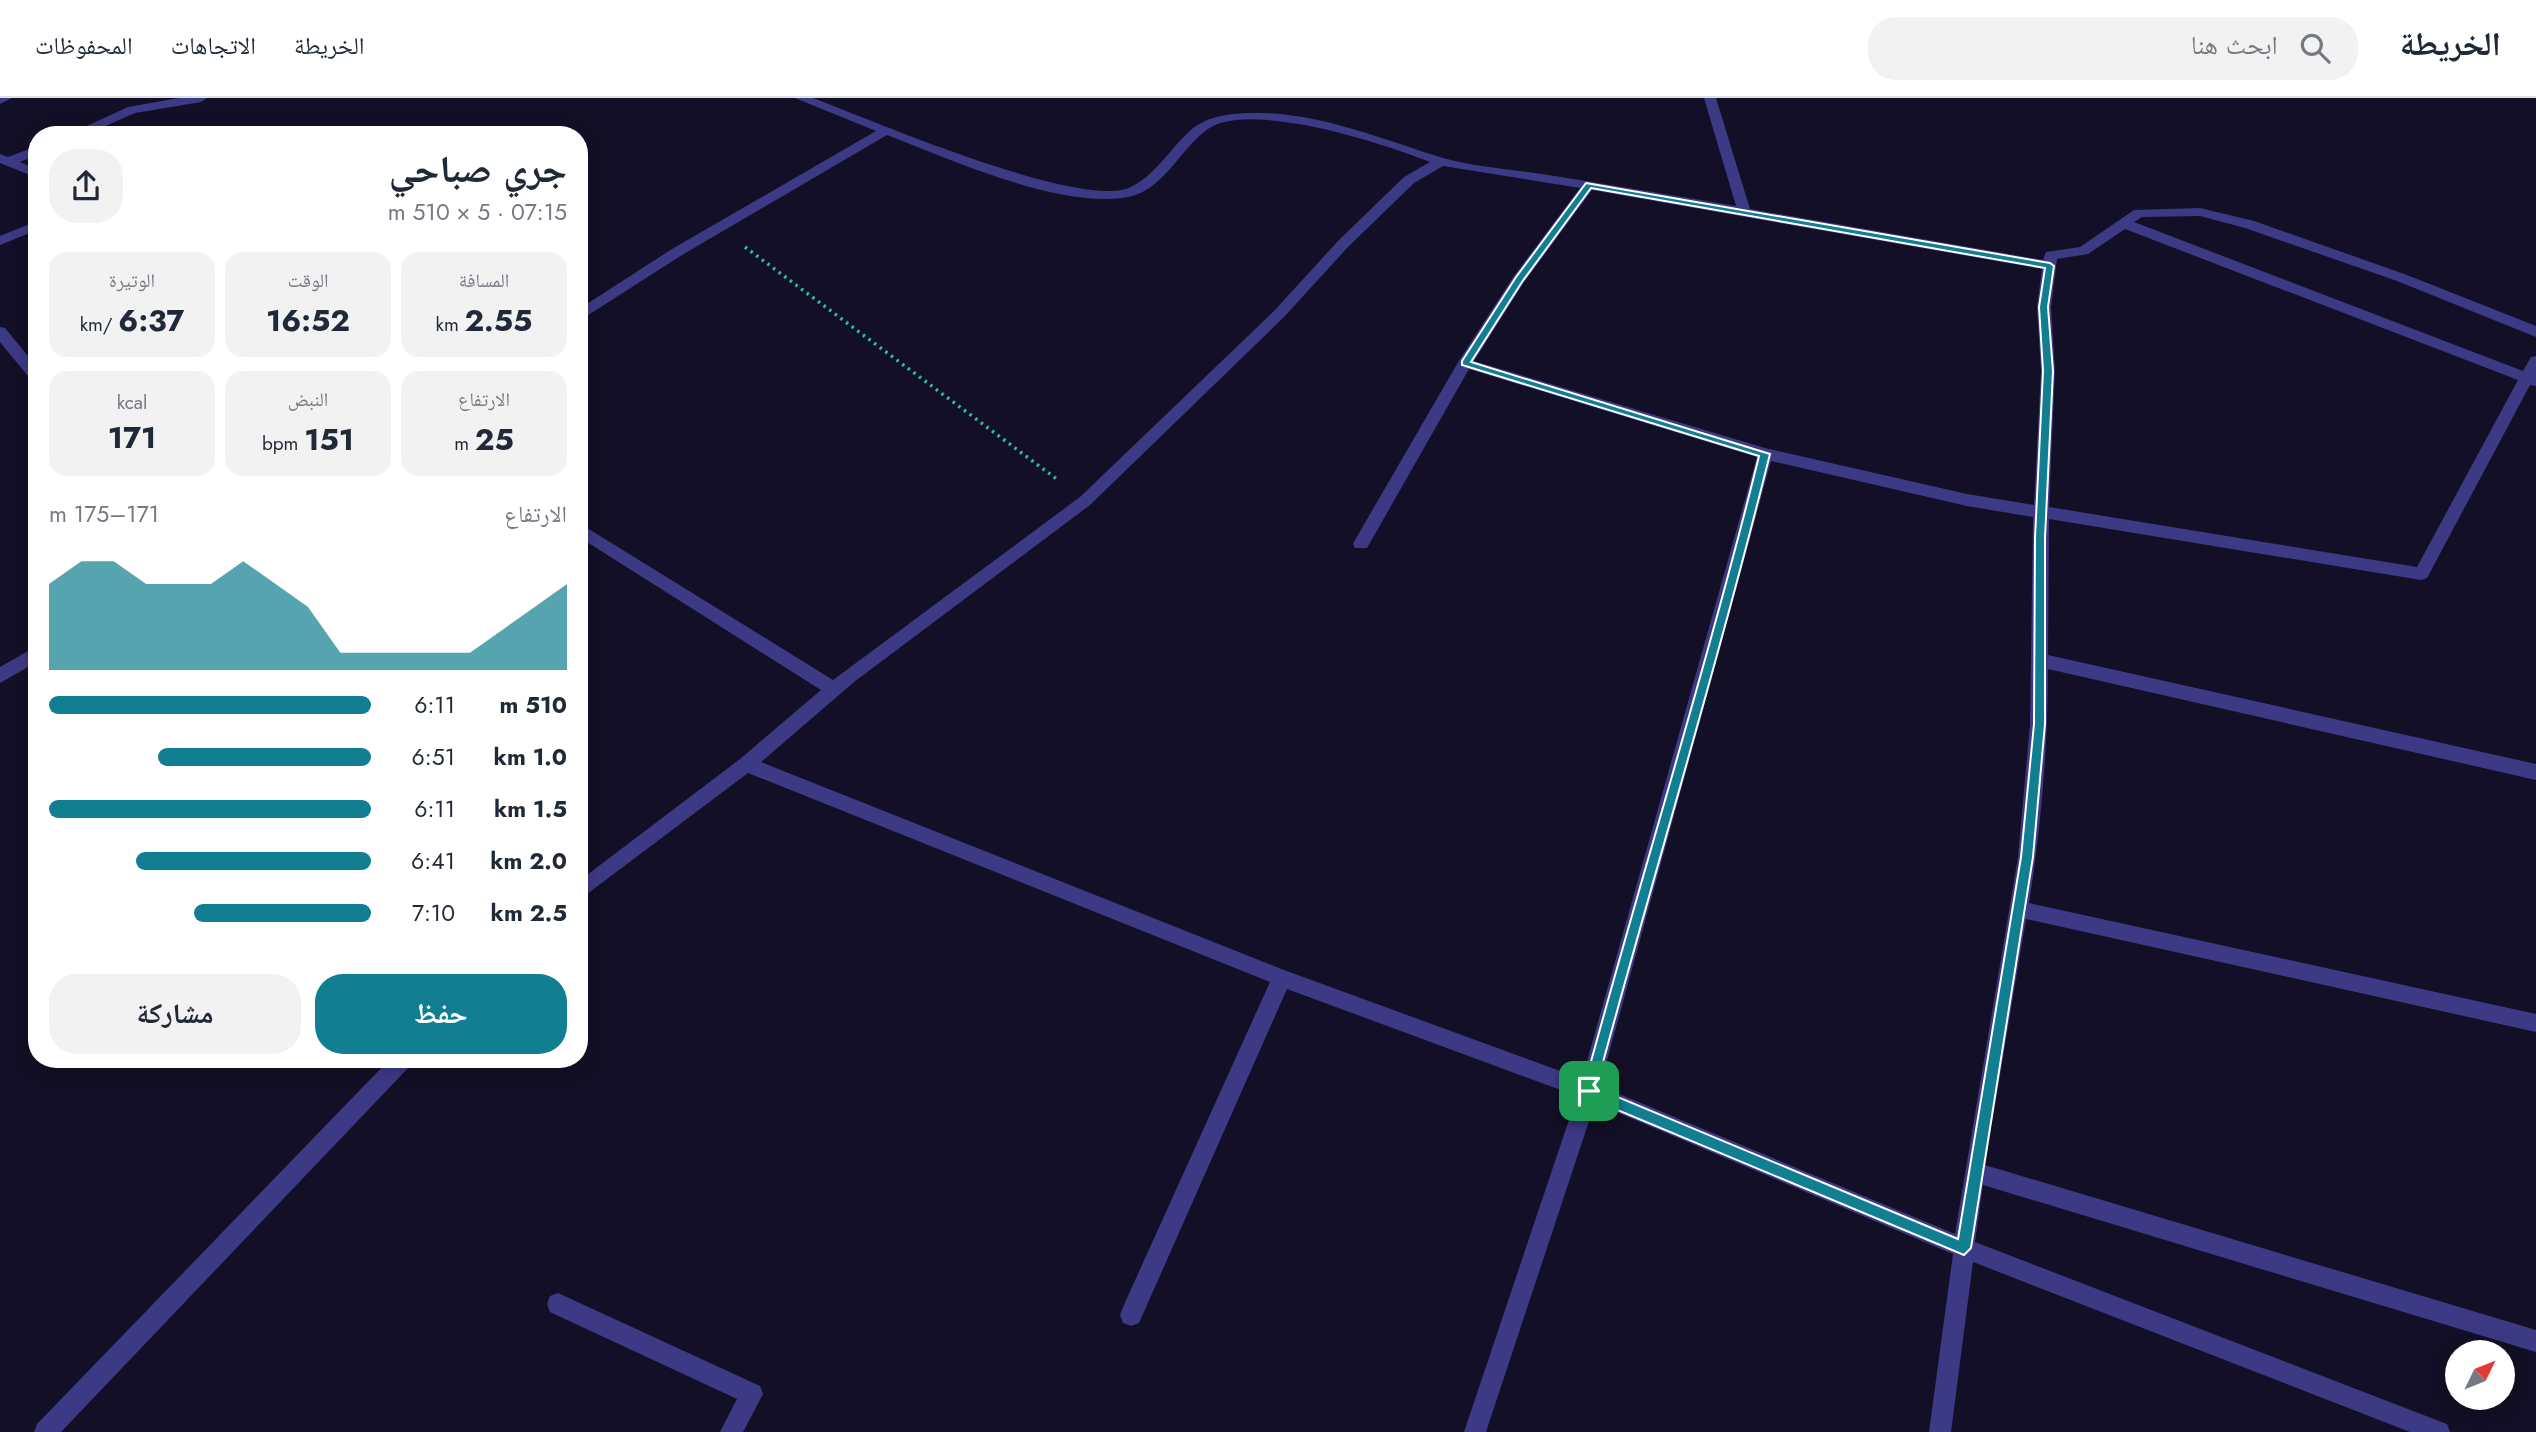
<!DOCTYPE html>
<html lang="ar">
<meta charset="utf-8">
<style>
:root{--surface:#fff;--page:#f2f2f3;--text:#1f2937;--muted:#747a83;--line:#e0e1e3;--accent:#117e91}
body{margin:0;font-family:Jost,"Noto Naskh Arabic",sans-serif;background:var(--page);color:var(--text);direction:rtl;height:100vh;display:flex;flex-direction:column;font-size:26px;white-space:nowrap}
*{box-sizing:border-box;margin:0}
p{font-size:23px;color:var(--muted)}
.icon{flex:none;width:38px;height:38px;fill:none;stroke:currentColor;stroke-width:2;stroke-linecap:round;stroke-linejoin:round}
.map{position:relative;flex:1;overflow:hidden;direction:ltr}
.details{position:absolute;left:28px;top:28px;width:560px;height:942px;display:flex;flex-direction:column;background:var(--surface);border-radius:28px;box-shadow:0 4px 18px #0003;direction:rtl}
.details>*{flex:none}
.needle{width:46px;rotate:47deg}
.controls{position:absolute;left:2445px;top:1242px;display:grid;gap:14px}
.controls a{display:grid;place-items:center;width:70px;height:70px;border-radius:50%;background:var(--surface);box-shadow:0 4px 18px #0003;font-size:35px}
.pin{position:absolute;display:grid;place-items:center;width:60px;height:60px;color:#fff;margin:-30px;border-radius:14px;box-shadow:0 4px 10px #0006}
.round{display:grid;place-items:center;flex:none;width:74px;height:74px;border-radius:28px;background:var(--page)}
.headline{display:flex;align-items:center;justify-content:space-between;height:119px;padding:0 21px}
h1{font-size:38px;font-weight:700;line-height:52px}
.metrics{display:grid;grid-template-columns:repeat(3,1fr);gap:10px;height:119px;padding:7px 21px}
.metrics div{display:grid;align-content:center;border-radius:18px;background:var(--page);text-align:center}
.metrics b{font-size:30px;font-weight:700}
.metrics small{font-size:19px;font-weight:400}
.metrics p{font-size:19px}
.chart{height:196px;padding:14px 21px}
.chart p{display:flex;justify-content:space-between}
.chart svg{width:100%;height:126px;margin-top:7px;fill:var(--accent);opacity:.7}
.primary-button{display:flex;gap:14px;margin-top:auto;padding:14px 21px}
.primary-button a{flex:1;height:80px;border-radius:28px;background:var(--accent);color:#fff;font-size:28px;font-weight:700;line-height:80px;text-align:center}
.primary-button a+a{background:var(--page);color:var(--text)}
ul{padding:0 21px;list-style:none;font-size:23px}
li{display:grid;grid-template-columns:112px 84px 1fr;align-items:center;height:52px}
li i{height:18px;border-radius:9px;background:var(--accent)}
header{display:flex;align-items:center;gap:42px;box-sizing:border-box;height:98px;padding:0 35px;background:var(--surface);border-bottom:2px solid var(--line)}
header strong{font-size:33px}
nav{display:flex;gap:38px;margin-inline-start:auto;font-size:24px}
.search{width:490px;height:63px;background:var(--page);display:flex;align-items:center;gap:18px;box-sizing:border-box;padding:0 24px;border-radius:28px;color:var(--muted);font-size:26px}
.map>svg:first-child{display:block}
.lines{fill:none;stroke-linecap:round;stroke-linejoin:round}
.path{stroke:#2fb8b0;stroke-width:3.5;stroke-dasharray:2.5 4.5;stroke-linecap:butt}
.street{fill:#3d3a85;fill-rule:evenodd}
.route{fill:#117e91;stroke:#fff;stroke-width:2;fill-rule:evenodd}
</style>
<header>
<strong>الخريطة</strong>
<div class="search"><svg class="icon" aria-label="search" viewBox="0 0 24 24"><circle cx="10" cy="10" r="6"/><path d="M15 15l6 6"/></svg>ابحث هنا</div>
<nav><a>الخريطة</a><a>الاتجاهات</a><a>المحفوظات</a></nav>
</header>
<div class="map">
<svg width="2536" height="1334" viewBox="0 0 2536 1334">
<rect width="100%" height="100%" fill="#130f26"/>
<g class="lines">
<path class="path" d="M745 149 1058 382"/>
<path class="street" d="M0 0H12L0 6Z
M179 0H207L201 4 135 15 85 37H67L128 9Z
M795 0H813C869 21 1082 113 1131 89 1160 75 1178 37 1201 25 1216 17 1236 15 1253 15 1319 14 1380 41 1443 60 1474 69 1510 71 1542 76 1607 86 1671 97 1736 108L1704 0H1716L1750 111 2043 162 2046 154 2080 149 2134 112 2200 110 2254 123 2407 177 2536 228V239L2397 183 2245 130 2200 118 2142 119 2134 124 2523 273 2531 259 2536 258V288L2530 287 2427 480 2421 482 2049 421 2048 557 2536 666V682L2048 571C2048 649 2041 728 2029 805L2536 916V934L2026 821 1985 1067 2536 1232V1254L1983 1087 1975 1144 2439 1323 2447 1326 2450 1334H2410L1973 1164 1951 1334H1929L1953 1156 1595 1005 1486 1334H1464L1577 998 1287 891 1139 1225 1131 1228 1123 1225 1120 1217 1123 1209 1270 884 748 675 579 802V783L740 661 821 592 579 439V425L833 582 1080 399 1274 213 1338 143 1404 79 1430 64C1385 46 1251 2 1208 31 1178 52 1163 96 1122 100 1053 108 952 62 887 37L682 157 579 223V211L672 151 876 33ZM1443 68 1580 90 1514 178 1460 261 1355 442 1353 446 1355 450H1367L1469 271 1757 359 1582 981 1284 872 761 664 854 584 1090 407 1284 219 1348 149 1414 85ZM1592 92 2042 171 2037 209 2041 273 2034 407 1967 396 1765 350 1474 263 1524 184ZM2125 131 2518 282 2417 469 2049 409 2055 273 2051 209 2057 161 2088 156ZM1771 363 1967 408 2033 419 2030 626 2018 759 1955 1136 1600 988Z
M37 48V57L20 64 37 71V80L0 65V56L8 59Z
M37 123V132L0 147V138Z
M0 229 5 230 37 269V284L32 283 0 244Z
M37 548V564L0 585V569Z
M390 961H413L410 968 61 1334H34L37 1326Z
M558 1195 760 1288 763 1296 743 1334H720L737 1301 550 1214 547 1206 550 1198Z"/>
</g>
<path class="route" d="M1586 85 2050 165 2054 168 2048 209 2053 273 2045 440V626L2033 759 1971 1150 1964 1157 1584 998 1583 993C1640 781 1706 572 1759 358L1462 267V263L1516 179ZM1591 90 2045 170 2039 209 2043 273 2035 440 2034 626 2021 759 1958 1141 1596 990C1653 778 1717 569 1770 356L1471 264 1522 184Z"/>
</svg>
<div class="controls">
<a><svg class="needle" viewBox="-14 -14 28 28"><path d="M0-13l5 13h-10z" fill="#e53935"/><path d="M0 13l5-13h-10z" fill="#747a83"/></svg></a>
</div>
<div class="pin" style="left:1589px;top:993px;background:#1e9e55"><svg class="icon" aria-label="arrive" viewBox="0 0 24 24"><path d="M6 21V4h12l-3 4 3 4H6"/></svg></div>
<section class="details">
<div class="headline"><div><h1>جري صباحي</h1><p>07:15 · 5 × 510 m</p></div><a class="round"><svg class="icon" aria-label="share" viewBox="0 0 24 24"><path d="M12 15V3M7 8l5-5 5 5M5 13v7h14v-7"/></svg></a></div>
<div class="metrics">
<div><p>المسافة</p><b>2.55<small> km</small></b></div>
<div><p>الوقت</p><b>16:52</b></div>
<div><p>الوتيرة</p><b>6:37<small> /km</small></b></div>
</div>
<div class="metrics">
<div><p>الارتفاع</p><b>25<small> m</small></b></div>
<div><p>النبض</p><b>151<small> bpm</small></b></div>
<div><p>kcal</p><b>171</b></div>
</div>
<div class="chart"><p><span>الارتفاع</span>171–175 m</p>
<svg viewBox="0 0 160 44" preserveAspectRatio="none"><path d="M0 44V14L10 6L20 6L30 14L40 14L50 14L60 6L70 14L80 22L90 38L100 38L110 38L120 38L130 38L140 30L150 22L160 14V44z"/></svg>
</div>
<ul>
<li><b>510 m</b>6:11<i style="width:100%"></i></li>
<li><b>1.0 km</b>6:51<i style="width:66%"></i></li>
<li><b>1.5 km</b>6:11<i style="width:100%"></i></li>
<li><b>2.0 km</b>6:41<i style="width:73%"></i></li>
<li><b>2.5 km</b>7:10<i style="width:55%"></i></li>
</ul>
<div class="primary-button"><a>حفظ</a><a>مشاركة</a></div>
</section>
</div>
